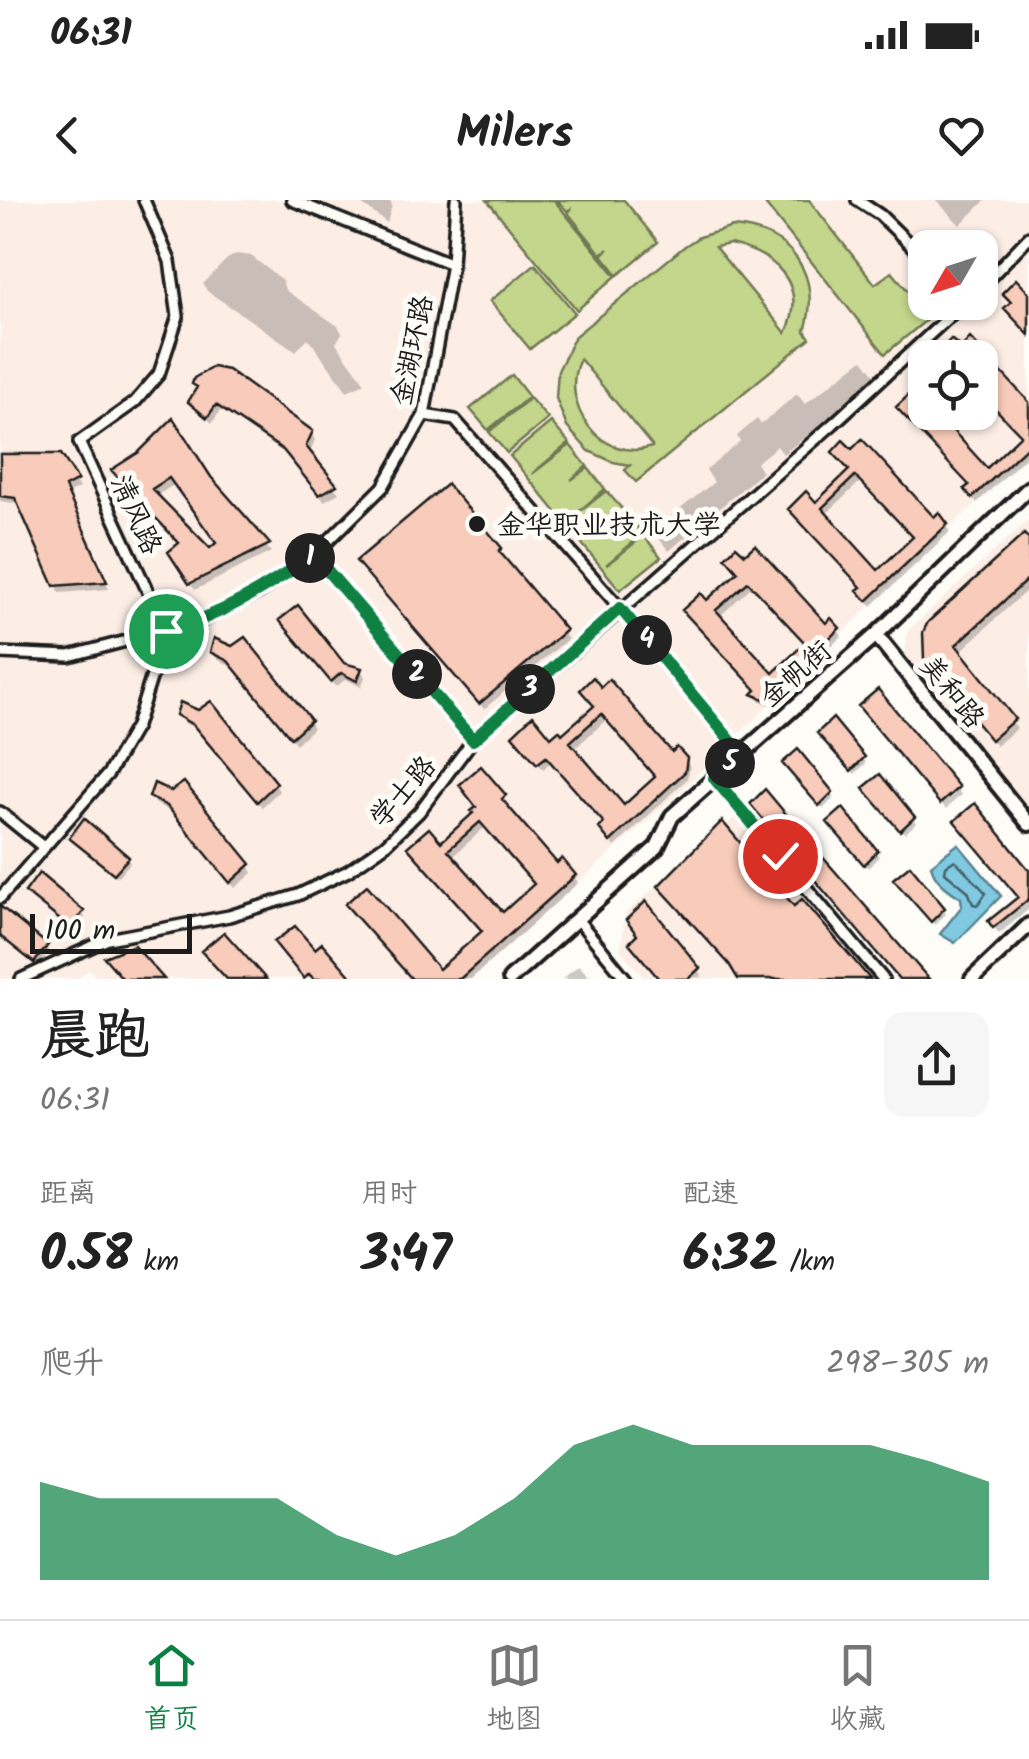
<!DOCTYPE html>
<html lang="zh">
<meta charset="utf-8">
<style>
:root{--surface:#fff;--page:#f6f6f6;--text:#222;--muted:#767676;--line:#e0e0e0;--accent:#0b8043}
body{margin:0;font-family:Kalam,"LXGW WenKai TC",sans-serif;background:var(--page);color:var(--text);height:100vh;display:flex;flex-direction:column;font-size:38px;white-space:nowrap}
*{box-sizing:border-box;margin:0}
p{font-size:32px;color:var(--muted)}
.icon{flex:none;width:55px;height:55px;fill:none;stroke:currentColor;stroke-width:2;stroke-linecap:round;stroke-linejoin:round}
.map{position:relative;height:779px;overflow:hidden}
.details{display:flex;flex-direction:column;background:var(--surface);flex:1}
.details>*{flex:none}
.needle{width:65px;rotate:231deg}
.controls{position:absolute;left:908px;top:30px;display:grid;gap:20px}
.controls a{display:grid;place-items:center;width:90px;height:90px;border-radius:20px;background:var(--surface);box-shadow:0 2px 8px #0004;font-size:50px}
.scale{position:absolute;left:30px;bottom:25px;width:162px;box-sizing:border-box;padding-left:10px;border:5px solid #1c1c1c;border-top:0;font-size:28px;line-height:35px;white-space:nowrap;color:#1c1c1c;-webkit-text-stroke:8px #fdfcf7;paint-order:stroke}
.pin{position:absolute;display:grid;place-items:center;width:85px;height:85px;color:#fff;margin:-42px;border:5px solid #fff;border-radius:50%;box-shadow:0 2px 10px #0007}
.km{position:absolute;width:50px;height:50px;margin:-25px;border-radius:50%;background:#222;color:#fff;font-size:28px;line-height:50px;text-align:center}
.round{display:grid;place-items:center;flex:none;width:105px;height:105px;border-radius:20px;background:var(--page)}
.headline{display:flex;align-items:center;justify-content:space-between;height:170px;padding:0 40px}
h1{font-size:55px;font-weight:700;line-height:75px}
.stats{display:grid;grid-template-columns:repeat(3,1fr);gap:15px;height:170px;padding:10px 40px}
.stats div{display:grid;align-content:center}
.stats b{font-size:50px;font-weight:700}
.stats small{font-size:28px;font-weight:400}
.stats p{font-size:28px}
.chart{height:280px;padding:20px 40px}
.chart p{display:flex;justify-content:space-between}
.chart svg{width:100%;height:180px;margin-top:10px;fill:var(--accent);opacity:.7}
.status{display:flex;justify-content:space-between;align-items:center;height:70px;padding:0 50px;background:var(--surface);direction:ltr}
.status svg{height:28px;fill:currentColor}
header{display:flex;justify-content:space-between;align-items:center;height:130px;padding:0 40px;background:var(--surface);font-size:45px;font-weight:700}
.tabs{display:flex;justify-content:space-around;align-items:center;height:140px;border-top:2px solid var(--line);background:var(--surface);font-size:28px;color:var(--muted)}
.tabs a{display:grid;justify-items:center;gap:5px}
.tabs .active{color:var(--accent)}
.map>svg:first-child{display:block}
.built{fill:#fcede5;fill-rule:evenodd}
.green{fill:#c3d68b;stroke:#707954;stroke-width:2.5;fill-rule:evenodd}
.water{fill:#80c9e1;stroke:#588492;stroke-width:2.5}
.shadow{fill:#0003;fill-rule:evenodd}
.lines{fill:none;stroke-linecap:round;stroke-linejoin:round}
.shore{stroke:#44616b;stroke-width:2.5}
.building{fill:#f8cbba;stroke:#1c1c1c;stroke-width:2.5;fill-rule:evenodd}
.street-casing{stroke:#1c1c1c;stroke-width:16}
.secondary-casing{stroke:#1c1c1c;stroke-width:20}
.street{stroke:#fdfcf7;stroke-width:9}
.secondary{stroke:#fdfcf7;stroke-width:12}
.route-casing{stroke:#fff;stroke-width:20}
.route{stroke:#0b8043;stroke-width:12}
.poi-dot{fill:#1c1c1c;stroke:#fdfcf7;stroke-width:4}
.labels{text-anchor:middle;stroke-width:10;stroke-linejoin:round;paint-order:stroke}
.street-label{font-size:28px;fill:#1c1c1c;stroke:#fdfcf7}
.poi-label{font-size:28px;fill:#1c1c1c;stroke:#fdfcf7;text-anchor:start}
</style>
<div class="status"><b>06:31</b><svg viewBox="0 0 49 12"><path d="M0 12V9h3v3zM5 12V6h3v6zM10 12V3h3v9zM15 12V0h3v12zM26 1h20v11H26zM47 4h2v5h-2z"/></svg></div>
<header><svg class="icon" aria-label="back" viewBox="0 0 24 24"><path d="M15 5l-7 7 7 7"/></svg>Milers<svg class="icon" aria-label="heart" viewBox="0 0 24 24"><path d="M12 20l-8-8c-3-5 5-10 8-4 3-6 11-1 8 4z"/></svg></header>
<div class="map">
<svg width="1029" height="779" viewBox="0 0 1029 779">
<rect width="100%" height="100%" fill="#fdfcf7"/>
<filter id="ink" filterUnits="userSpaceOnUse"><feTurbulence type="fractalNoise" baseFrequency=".01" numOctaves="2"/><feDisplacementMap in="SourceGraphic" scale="20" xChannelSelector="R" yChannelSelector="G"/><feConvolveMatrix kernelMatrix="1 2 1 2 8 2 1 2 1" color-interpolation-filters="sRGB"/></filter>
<g filter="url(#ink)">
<path class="built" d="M0 0H1029V251L681 590 471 779H98L89 769 77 779H0ZM925 48H980V102H925ZM925 158H980V212H925Z
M1029 319V610L905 455 907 432Z
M746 608 894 779H645L621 750 625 714Z"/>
<path class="green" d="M487 0H554L616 76 577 110Z
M557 0H624L658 42 618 75 602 55 608 49 601 54 568 13 572 8 567 11Z
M762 0H809L875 84 892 72 930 117 885 154Z
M733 27C792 31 822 75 805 131L810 138 636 282 625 270 630 265 613 262 589 251 567 227 556 198 558 171 575 136 685 46 699 37ZM730 44C775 54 809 84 786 133L715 47ZM580 159 652 246V247C601 264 558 204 580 159Z
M535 64 575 113 530 149 490 101Z
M512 175 529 197 488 230 470 209Z
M530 198 548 219 507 253 489 232Z
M551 222 569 243 532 274 570 245 587 266 571 280 588 268 605 289 569 320 606 291 624 311 598 334 625 313 643 334 606 365 644 336 661 357 620 390 510 256Z"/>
<path class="water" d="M958 644 1001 696 955 743 940 734 962 706 961 698C949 690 934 681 931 665Z"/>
<path class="shadow" d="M356 0H389L392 5 387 23Z
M936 0H986L960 25Z
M237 54 251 56 282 80 285 90 338 126 342 133 336 143 365 183 347 191 308 138 296 151 207 91 203 84 227 59Z
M970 142 1029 206V254L977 303 971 296V286L903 214 925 196V212L987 271 1023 237 980 192V158L961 152Z
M863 159 879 180 783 254 777 246 756 263 762 272 669 351 653 331 714 282 706 270 740 242 737 236 757 219 761 224 797 194 805 204Z
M195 183 311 233 315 240 309 254 339 293 324 301 290 257 221 210 212 223 191 202 198 189Z
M0 255 60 257 79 288 67 294 109 389 60 393 20 304 0 301Z
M851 272 946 325 950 332 872 406 865 398 862 389 795 316 816 305ZM860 282 915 339 878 374 825 315Z
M118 277 209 279 271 352 195 390 171 352 181 345ZM175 284 219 344 210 352 156 296Z
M1029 343V388L959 453 1017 528 996 546 932 467Z
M500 349 504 356 502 359 568 439 484 509 363 369Z
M740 373 826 427 831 422 842 436 770 505 758 500 755 494 758 491 707 404ZM752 386 807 444 773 477 719 417Z
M287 428 342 465 361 470 365 477 361 487 346 479 336 487Z
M232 449 309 521 313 528 296 544 234 468 217 459 212 452Z
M583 491 671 555 685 559 690 567 687 579 615 647 606 635V625L551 562 543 569 519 542 562 538 596 508ZM606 520 657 578 623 608 573 550Z
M182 505 275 584 279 591 262 607 200 532 183 522 178 515Z
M865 513 957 588 961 595 946 609Z
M823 539 863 558 866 563 855 574Z
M788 568 831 593 834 598 823 609Z
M155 587 249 666 253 673 235 688 174 613 156 604 152 597Z
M869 593 913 618 916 623 905 634Z
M504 597 507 604 505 606 557 666 574 676 578 683 471 779H412L438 772 484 733 440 645 476 614 478 608ZM485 627 536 685 502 716 451 658Z
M833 627 876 652 879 657 868 668Z
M72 638 127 658 130 663 118 677Z
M1029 674V709L999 734 991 722 1020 699Z
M899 685 943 710 946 714 935 725Z
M28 692 83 713 85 717 73 732Z
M0 715 46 747 49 752 37 766 0 736Z
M640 736 698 770 702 777 660 779Z
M579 765 591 779H562Z"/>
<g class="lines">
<path class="shore" d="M955 660 986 693 978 705 973 704 968 691 945 672 946 666Z"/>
</g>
<path class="building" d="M1016 79 1029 93V135L1004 108 1011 102 1002 93Z
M970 138 1029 202V245L972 298 964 289 969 285 896 207 914 190 921 197 925 193V212H936L987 268 1021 235 980 193V158H946L940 151 951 139 961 148Z
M213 167 228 170 313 231 306 246 337 285 319 295 283 250 216 205 207 218 188 202 197 187 192 184 194 178Z
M173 218 211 277 270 344 189 384 168 352 179 343 111 270 139 252ZM169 278 216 343 210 348 152 289Z
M862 239 934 317 939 312 948 324 867 401 857 390 861 387 788 309 806 291 816 302 849 270 832 252 843 240 852 249ZM855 276 913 337 878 370 822 308Z
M0 254H61L78 280 65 287 107 382 54 386 15 298 0 296Z
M447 284 502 348 499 351 566 430 479 504 356 361Z
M1024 334 1029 339V378L956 445 1015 519 991 540 924 459 923 432 928 422Z
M755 345 826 423 831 418 840 428 766 500 752 494 756 490 682 410 701 393 707 400 738 372 725 357 736 346 745 354ZM748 382 805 443 773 473 716 410Z
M298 405 344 463 362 468 357 481 341 473 331 482 279 420Z
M245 437 311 520 291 538 228 461 210 452 214 438 232 446Z
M593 477 601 487 609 479 672 552 677 547 687 558 685 572 610 642 599 628 604 623 546 557 537 564 512 535 533 515 551 537 559 530 562 534 594 506 580 490ZM601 514 655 577 624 605 570 542Z
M878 489 959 587 940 604 858 506Z
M211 501 277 583 257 602 193 525 176 515 180 502 198 510Z
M833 518 865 557 851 571 817 533Z
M798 549 833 592 819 606 782 563Z
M481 566 506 595 502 599 557 663 562 658 576 675 460 779H412L345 704 367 685 439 769 482 731 407 647 429 628 441 642 473 613 471 611 476 607 459 585ZM480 622 534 684 503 712 448 650Z
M880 574 915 617 900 631 863 588Z
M184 582 251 664 230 683 167 606 149 597 154 583 171 591Z
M765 589 806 638 929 779H899L750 604Z
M975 603 1029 670V699L993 728 988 721 1018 697 954 621Z
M843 608 878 651 864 665 827 622Z
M84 618 129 657 114 674 69 638Z
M722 621 794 706 802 699 870 779H738L729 764 658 686Z
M910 665 945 708 931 722 893 679Z
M39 673 84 711 70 728 25 692Z
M646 701 700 768 688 779H659L629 743 637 735 626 720Z
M0 706 48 745 34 763 0 736Z
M295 726 315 749 322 743 353 779H314L309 774 304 779 274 742Z
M224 732 266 779H227L201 751Z
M134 745 164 779H123L104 757Z"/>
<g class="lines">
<g class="street-casing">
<path id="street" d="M292 0 452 64
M857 0 880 15 925 59
M980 88 1029 37
M424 215 455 220 620 408 741 553
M314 355 473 540
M0 453 69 456 202 421 260 392 314 355 383 287 424 215 452 64 456 0
M714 578 883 779
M0 612 42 646
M0 698 108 574 136 526 166 431 79 242 135 202 159 174 178 116 170 61 144 0
M577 719 626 779
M21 779 108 739 229 716 298 695 348 671 385 645 419 612 473 540 833 224 965 102"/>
</g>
<g class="secondary-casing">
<path id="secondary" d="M876 435 1029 624
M510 779 657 647 672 616 876 435 1029 288
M972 779 1029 725"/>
</g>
<use href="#street" class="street"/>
<use href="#secondary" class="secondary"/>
</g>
</g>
<g class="lines" filter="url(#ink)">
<g class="route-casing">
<path id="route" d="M166 431C222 416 267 387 314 355L473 540 620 408 741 553 714 578 780 656"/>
</g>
<use href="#route" class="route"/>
</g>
<circle class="poi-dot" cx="477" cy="324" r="10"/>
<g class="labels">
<g class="street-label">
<text transform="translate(411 150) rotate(-78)" y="10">金湖环路</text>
<text transform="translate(137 314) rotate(65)" y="10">清风路</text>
<text transform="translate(795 473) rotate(-41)" y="10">金帆街</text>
<text transform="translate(953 491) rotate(51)" y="10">美和路</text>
<text transform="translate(402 591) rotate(-49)" y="10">学士路</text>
</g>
<g class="poi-label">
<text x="497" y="334">金华职业技术大学</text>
</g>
</g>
</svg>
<div class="controls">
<a><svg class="needle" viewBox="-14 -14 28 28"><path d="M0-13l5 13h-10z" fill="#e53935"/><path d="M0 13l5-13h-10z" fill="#767676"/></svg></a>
<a><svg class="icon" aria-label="locate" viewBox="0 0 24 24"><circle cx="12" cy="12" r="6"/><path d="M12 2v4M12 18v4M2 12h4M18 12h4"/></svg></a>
</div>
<div class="scale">100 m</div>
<div class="pin" style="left:166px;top:431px;background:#1e9e55"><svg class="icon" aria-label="arrive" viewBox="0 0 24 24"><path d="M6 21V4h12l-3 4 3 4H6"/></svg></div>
<div class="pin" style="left:780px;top:656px;background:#d93025"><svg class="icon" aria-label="check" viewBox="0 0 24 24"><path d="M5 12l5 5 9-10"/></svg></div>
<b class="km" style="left:310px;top:358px">1</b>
<b class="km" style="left:417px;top:474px">2</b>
<b class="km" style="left:530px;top:489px">3</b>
<b class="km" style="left:647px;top:440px">4</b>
<b class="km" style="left:730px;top:563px">5</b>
</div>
<section class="details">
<div class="headline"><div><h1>晨跑</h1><p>06:31</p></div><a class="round"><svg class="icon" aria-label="share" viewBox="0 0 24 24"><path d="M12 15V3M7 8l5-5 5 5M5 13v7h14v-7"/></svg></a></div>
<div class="stats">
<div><p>距离</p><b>0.58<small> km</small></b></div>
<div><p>用时</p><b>3:47</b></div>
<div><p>配速</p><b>6:32<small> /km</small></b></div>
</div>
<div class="chart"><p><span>爬升</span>298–305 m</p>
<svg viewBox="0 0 160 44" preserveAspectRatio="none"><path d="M0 44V20L10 24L20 24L30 24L40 24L50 33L60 38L70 33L80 24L90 11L100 6L110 11L120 11L130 11L140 11L150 15L160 20V44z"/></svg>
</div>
</section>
<nav class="tabs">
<a class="active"><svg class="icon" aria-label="home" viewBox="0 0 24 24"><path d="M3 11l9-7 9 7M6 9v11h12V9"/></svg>首页</a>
<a><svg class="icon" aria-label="map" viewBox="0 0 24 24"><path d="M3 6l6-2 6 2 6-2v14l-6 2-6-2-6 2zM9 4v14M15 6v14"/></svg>地图</a>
<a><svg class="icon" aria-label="saved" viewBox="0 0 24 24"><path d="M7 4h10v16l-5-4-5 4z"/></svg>收藏</a>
</nav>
